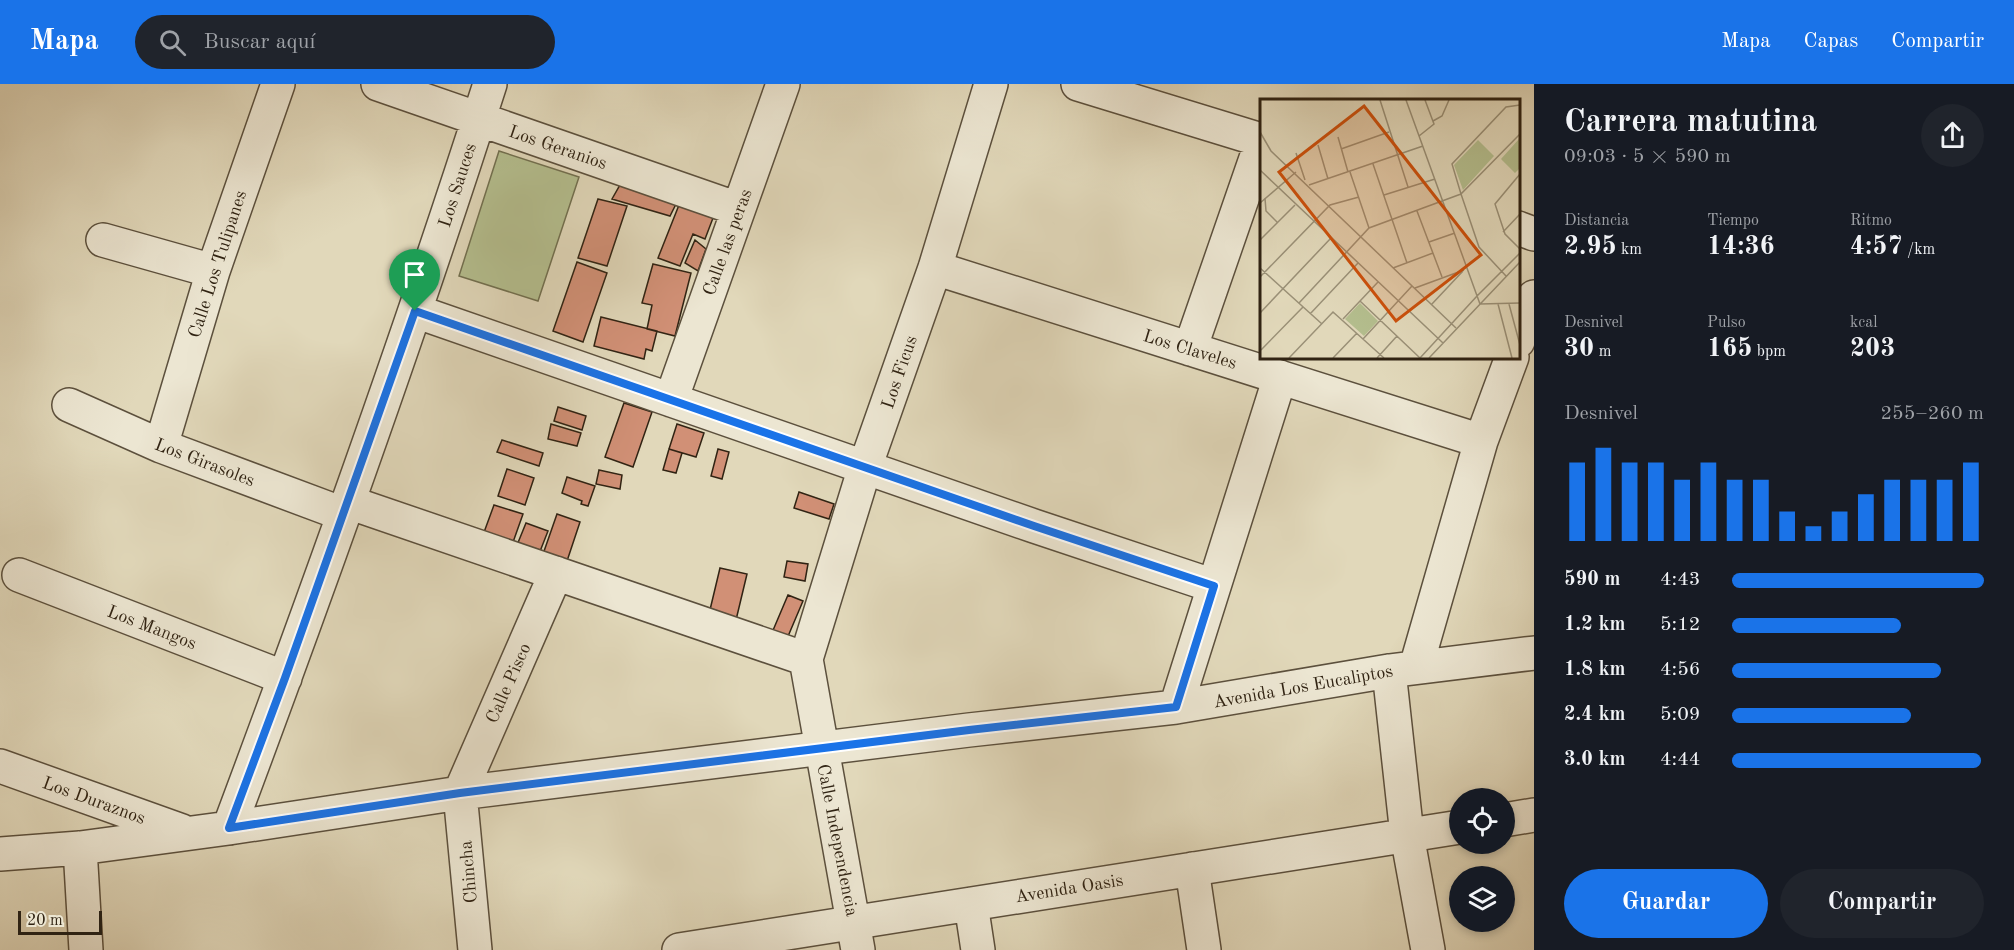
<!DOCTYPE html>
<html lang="es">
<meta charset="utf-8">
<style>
:root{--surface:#171b24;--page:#20242c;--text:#f1f3f6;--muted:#9ea1a6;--accent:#1a73e8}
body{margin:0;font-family:"Old Standard TT",serif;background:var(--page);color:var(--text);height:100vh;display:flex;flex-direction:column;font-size:22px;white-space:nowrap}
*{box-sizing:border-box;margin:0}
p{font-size:20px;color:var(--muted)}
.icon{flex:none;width:33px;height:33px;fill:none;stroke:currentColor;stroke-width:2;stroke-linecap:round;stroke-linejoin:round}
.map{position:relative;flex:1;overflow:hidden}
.details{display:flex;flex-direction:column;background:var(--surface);width:480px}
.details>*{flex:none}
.buttons{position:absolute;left:1449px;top:704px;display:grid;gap:12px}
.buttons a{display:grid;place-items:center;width:66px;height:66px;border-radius:50%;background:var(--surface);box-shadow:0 3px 9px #0003;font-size:30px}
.scale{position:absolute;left:18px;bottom:15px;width:84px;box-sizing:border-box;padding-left:6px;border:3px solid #302313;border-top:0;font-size:16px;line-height:21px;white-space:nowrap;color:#302313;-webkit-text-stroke:4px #ece6d2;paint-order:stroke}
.pin{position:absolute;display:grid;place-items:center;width:51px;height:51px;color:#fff;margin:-62px -26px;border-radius:50% 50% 50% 0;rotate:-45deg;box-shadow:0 0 6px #0007}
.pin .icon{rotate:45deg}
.round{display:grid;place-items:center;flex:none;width:63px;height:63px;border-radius:32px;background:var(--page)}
.overview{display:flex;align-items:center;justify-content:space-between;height:102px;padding:0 30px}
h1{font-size:33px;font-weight:700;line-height:45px}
.stats{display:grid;grid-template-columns:repeat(3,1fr);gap:9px;height:102px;padding:6px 30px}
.stats div{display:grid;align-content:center}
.stats b{font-size:26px;font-weight:700}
.stats small{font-size:16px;font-weight:400}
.stats p{font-size:16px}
.chart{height:168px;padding:12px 30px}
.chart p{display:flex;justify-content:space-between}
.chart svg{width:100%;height:108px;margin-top:6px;stroke:var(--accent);stroke-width:6}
.button{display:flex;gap:12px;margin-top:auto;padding:12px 30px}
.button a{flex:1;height:69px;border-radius:36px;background:var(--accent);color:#fff;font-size:24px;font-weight:700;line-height:69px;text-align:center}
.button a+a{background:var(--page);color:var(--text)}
ul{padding:0 30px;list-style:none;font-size:20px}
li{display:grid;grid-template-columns:96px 72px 1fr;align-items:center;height:45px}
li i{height:15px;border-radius:8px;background:var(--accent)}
header{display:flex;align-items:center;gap:36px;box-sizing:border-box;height:84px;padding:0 30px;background:var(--accent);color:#fff}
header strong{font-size:28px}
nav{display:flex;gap:33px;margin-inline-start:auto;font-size:21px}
.search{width:420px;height:54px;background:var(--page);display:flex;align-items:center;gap:15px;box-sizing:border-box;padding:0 21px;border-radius:33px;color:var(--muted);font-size:22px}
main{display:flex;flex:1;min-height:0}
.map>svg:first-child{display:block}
.grass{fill:#b4be8e;stroke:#727050;stroke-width:1.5}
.building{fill:#d19076;stroke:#302313;stroke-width:1.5}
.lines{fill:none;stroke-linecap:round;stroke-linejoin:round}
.street-casing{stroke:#5c503d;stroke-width:36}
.street{stroke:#ece6d2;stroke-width:33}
.route-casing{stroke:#fff;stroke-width:12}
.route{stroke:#1a73e8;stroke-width:8}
.labels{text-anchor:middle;stroke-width:4.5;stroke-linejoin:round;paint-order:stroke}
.street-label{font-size:18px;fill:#302313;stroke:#ece6d2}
.inset-road{fill:none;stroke:#9a9077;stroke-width:1.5}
.view{fill:#cc510d;fill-opacity:0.15;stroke:#cc510d;stroke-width:3}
.inset-edge{fill:none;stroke:#302313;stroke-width:3}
</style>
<header>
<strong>Mapa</strong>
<div class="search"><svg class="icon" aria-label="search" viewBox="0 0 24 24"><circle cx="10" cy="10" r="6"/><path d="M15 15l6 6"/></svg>Buscar aquí</div>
<nav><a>Mapa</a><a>Capas</a><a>Compartir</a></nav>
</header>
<main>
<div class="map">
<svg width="1534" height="866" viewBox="0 0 1534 866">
<rect width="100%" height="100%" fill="#e1d8ba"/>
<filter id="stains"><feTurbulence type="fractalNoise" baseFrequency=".00333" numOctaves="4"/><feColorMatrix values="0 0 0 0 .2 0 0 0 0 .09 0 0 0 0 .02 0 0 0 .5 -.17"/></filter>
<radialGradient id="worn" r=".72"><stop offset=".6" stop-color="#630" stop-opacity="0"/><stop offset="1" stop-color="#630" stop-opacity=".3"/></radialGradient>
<path class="grass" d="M499 67 579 93 538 217 459 192Z"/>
<path class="building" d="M620 101 677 118 670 132 612 115Z
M598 115 627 122 607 182 578 174Z
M679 121 713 134 705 155 693 150 680 182 658 174Z
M695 156 706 165 698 187 685 179Z
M577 178 607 189 583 258 553 247Z
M653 180 691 189 675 252 647 245 652 221 642 219Z
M601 233 657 247 652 267 646 265 644 275 594 262Z
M624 319 652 328 633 383 605 373Z
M558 323 586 332 582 346 554 337Z
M551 340 581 349 577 362 548 355Z
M677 340 704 349 696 373 669 365Z
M502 356 543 369 539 382 497 368Z
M669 365 682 369 676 389 663 386Z
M718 365 729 368 722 395 711 392Z
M507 385 534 394 525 421 498 412Z
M599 386 622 391 620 405 596 400Z
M567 393 595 402 588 422 581 420 582 417 562 409Z
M799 408 834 420 829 435 794 424Z
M494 421 523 430 512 461 483 451Z
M557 430 580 438 566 480 542 473Z
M526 439 548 447 537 475 515 466Z
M787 477 808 480 805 497 784 493Z
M720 484 747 490 736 536 709 530Z
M788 511 803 517 786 557 771 551Z"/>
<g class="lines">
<g class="street-casing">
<path id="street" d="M378 0 738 125
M1078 0 1261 56
M1518 144 1534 150
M103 156 213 187
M935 184 1481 357
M415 227 1034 442 1214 502
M1518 257 1534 213
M1190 265 1261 60
M671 316 783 0
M69 321 161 362 343 430
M161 362 213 187 278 0
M348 418 806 575
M19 491 285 594
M1416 583 1481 357 1512 273
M1389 587 1407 751 1428 866
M1176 623 1280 293
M0 682 182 747
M1504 736 1534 731
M229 744C321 498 410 250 490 0
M80 764 86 866
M0 770 80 764 229 744 460 709 969 646 1176 623 1389 587 1534 569
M1192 785 1204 866
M971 820 978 866
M475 866 460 709 556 489
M679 866 1460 743
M858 866 806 575 865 383 935 184 991 0"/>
</g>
<use href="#street" class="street"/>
</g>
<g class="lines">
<g class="route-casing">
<path id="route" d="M415 227 1034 442 1214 502 1176 623 969 646 460 709 229 744 285 594Z"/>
</g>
<use href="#route" class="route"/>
</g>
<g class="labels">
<g class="street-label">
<text transform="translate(558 63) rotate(19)" y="6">Los Geranios</text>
<text transform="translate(457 101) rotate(-72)" y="6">Los Sauces</text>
<text transform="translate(727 158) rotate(-70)" y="6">Calle las peras</text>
<text transform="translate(217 180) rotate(-72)" y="6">Calle Los Tulipanes</text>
<text transform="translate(1190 265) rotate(17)" y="6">Los Claveles</text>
<text transform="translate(899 288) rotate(-71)" y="6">Los Ficus</text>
<text transform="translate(205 378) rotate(21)" y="6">Los Girasoles</text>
<text transform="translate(152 543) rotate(21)" y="6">Los Mangos</text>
<text transform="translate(508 599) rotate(-66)" y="6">Calle Pisco</text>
<text transform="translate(1303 602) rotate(-10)" y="6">Avenida Los Eucaliptos</text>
<text transform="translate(94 716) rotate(20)" y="6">Los Duraznos</text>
<text transform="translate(838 756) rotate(79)" y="6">Calle Independencia</text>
<text transform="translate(468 788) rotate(-95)" y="6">Chincha</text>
<text transform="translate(1069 804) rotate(-9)" y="6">Avenida Oasis</text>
</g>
</g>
<g transform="translate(1260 15)">
<rect width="260" height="260" fill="#e1d8ba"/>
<path d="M259 40V70L255 74 241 60ZM218 41 234 57 203 91 194 66ZM100 204 118 222 104 237 85 220Z" fill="#b4be8e"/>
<path class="inset-road" d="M120 1 148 88M146 1 220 205M173 22 182 17 189 1M0 33 11 52 196 229M159 37 174 25 165 1M78 38 88 73M58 46 68 80M81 50 129 33M36 54 45 81M113 65 147 164M0 71 183 244M90 73 109 129M260 75 235 105 245 135 260 150M49 86 163 47M124 96 175 80M5 99 6 112 17 123M0 104 36 73M157 112 182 178M243 133 260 115M0 141 35 106M169 143 195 134M0 169 62 225M133 169 173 154M246 177 219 148 201 95 260 35M0 178 70 106 99 98M155 189 204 171M216 198 260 154M100 202 160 259M39 204 109 129 201 95 192 65 246 8 260 6M220 205 260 204M238 205 252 259M249 205 260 246M171 206 203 172M0 214 71 139M50 215 98 164M83 220 118 183M103 240 152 187M1 251 43 208M29 259 73 213 124 259M73 259 97 234M117 259 137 237M160 259 217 197M169 259 260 163"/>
<path class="view" d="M104 7 221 156 136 222 19 73Z"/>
<rect width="260" height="260" class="inset-edge"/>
</g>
<rect width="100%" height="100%" filter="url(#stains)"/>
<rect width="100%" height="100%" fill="url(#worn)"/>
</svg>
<div class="buttons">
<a><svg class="icon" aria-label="locate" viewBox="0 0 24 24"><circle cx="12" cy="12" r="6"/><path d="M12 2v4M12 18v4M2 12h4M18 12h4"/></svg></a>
<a><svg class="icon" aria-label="layers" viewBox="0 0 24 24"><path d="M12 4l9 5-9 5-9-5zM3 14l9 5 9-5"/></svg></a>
</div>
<div class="scale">20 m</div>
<div class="pin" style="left:415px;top:227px;background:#1e9e55"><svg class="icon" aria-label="arrive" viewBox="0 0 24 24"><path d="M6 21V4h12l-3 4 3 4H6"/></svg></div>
</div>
<section class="details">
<div class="overview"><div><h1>Carrera matutina</h1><p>09:03 · 5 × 590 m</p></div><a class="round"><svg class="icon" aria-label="share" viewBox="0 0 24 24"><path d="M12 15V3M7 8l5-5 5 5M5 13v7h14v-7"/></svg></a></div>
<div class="stats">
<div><p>Distancia</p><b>2.95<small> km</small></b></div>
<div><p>Tiempo</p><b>14:36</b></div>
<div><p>Ritmo</p><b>4:57<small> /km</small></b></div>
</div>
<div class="stats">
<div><p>Desnivel</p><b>30<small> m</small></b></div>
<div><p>Pulso</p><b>165<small> bpm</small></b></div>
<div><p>kcal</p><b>203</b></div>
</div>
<div class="chart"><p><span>Desnivel</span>255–260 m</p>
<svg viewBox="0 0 160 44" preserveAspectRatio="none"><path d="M5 44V12M15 44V6M25 44V12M35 44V12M45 44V19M55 44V12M65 44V19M75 44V19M85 44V32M95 44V38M105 44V32M115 44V25M125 44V19M135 44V19M145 44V19M155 44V12"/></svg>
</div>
<ul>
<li><b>590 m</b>4:43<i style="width:100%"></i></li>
<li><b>1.2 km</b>5:12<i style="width:67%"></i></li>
<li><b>1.8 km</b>4:56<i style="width:83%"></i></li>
<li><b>2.4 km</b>5:09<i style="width:71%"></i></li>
<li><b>3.0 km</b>4:44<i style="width:99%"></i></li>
</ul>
<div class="button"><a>Guardar</a><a>Compartir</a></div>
</section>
</main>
